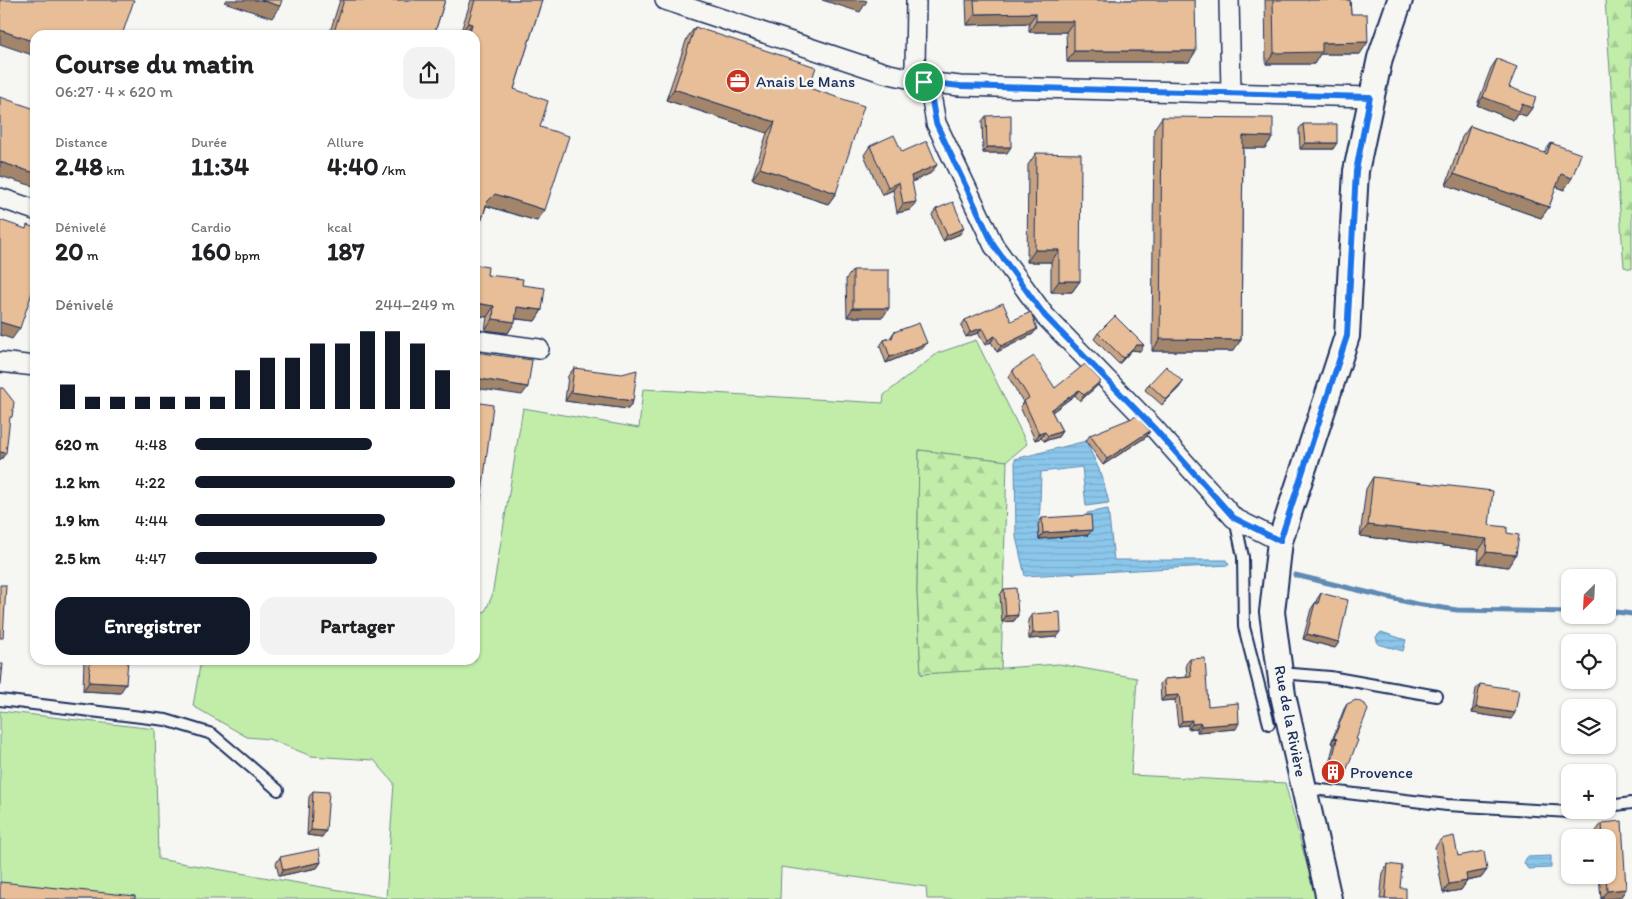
<!DOCTYPE html>
<html lang="fr">
<meta charset="utf-8">
<style>
:root{--surface:#fff;--page:#f2f2f2;--text:#202124;--muted:#757577;--accent:#111827}
body{margin:0;font-family:Itim,sans-serif;background:var(--page);color:var(--text);height:100vh;display:flex;flex-direction:column;font-size:19px;white-space:nowrap}
*{box-sizing:border-box;margin:0}
p{font-size:16px;color:var(--muted)}
.icon{flex:none;width:28px;height:28px;fill:none;stroke:currentColor;stroke-width:2;stroke-linecap:round;stroke-linejoin:round}
.map{position:relative;flex:1;overflow:hidden}
.details{position:absolute;left:30px;top:30px;width:450px;height:635px;display:flex;flex-direction:column;background:var(--surface);border-radius:15px;box-shadow:0 1px 4px #0004}
.details>*{flex:none}
.needle{width:32px;rotate:204deg}
.controls{position:absolute;left:1561px;top:569px;display:grid;gap:10px}
.controls a{display:grid;place-items:center;width:55px;height:55px;border-radius:10px;background:var(--surface);box-shadow:0 1px 4px #0004;font-size:25px}
.pin{position:absolute;display:grid;place-items:center;width:42px;height:42px;color:#fff;margin:-21px;border:2px solid #fff;border-radius:50%;box-shadow:0 1px 5px #0007}
.round{display:grid;place-items:center;flex:none;width:52px;height:52px;border-radius:15px;background:var(--page)}
.headline{display:flex;align-items:center;justify-content:space-between;height:85px;padding:0 25px}
h1{font-size:28px;font-weight:700;line-height:38px}
.stats{display:grid;grid-template-columns:repeat(3,1fr);gap:8px;height:85px;padding:5px 25px}
.stats div{display:grid;align-content:center}
.stats b{font-size:25px;font-weight:700}
.stats small{font-size:14px;font-weight:400}
.stats p{font-size:14px}
.chart{height:140px;padding:10px 25px}
.chart p{display:flex;justify-content:space-between}
.chart svg{width:100%;height:90px;margin-top:5px;stroke:var(--accent);stroke-width:6}
.action{display:flex;gap:10px;margin-top:auto;padding:10px 25px}
.action a{flex:1;height:58px;border-radius:15px;background:var(--accent);color:#fff;font-size:20px;font-weight:700;line-height:58px;text-align:center}
.action a+a{background:var(--page);color:var(--text)}
ul{padding:0 25px;list-style:none;font-size:16px}
li{display:grid;grid-template-columns:80px 60px 1fr;align-items:center;height:38px}
li i{height:12px;border-radius:6px;background:var(--accent)}
.map>svg:first-child{display:block}
.grass{fill:#c1eda9;stroke:#6e8e84}
.forest{fill:url(#forest-firs);stroke:#6e8e84}
.water{fill:url(#water-rules);stroke:#5e8ab3}
.lines{fill:none;stroke-linecap:round;stroke-linejoin:round}
.stream{stroke:#5e8ab3;stroke-width:5}
.service-casing{stroke:#1b2f5e;stroke-width:14}
.minor-casing{stroke:#1b2f5e;stroke-width:22}
.tertiary-casing{stroke:#1b2f5e;stroke-width:28}
.service{stroke:#f6f6f2;stroke-width:10}
.minor{stroke:#f6f6f2;stroke-width:19}
.tertiary{stroke:#f6f6f2;stroke-width:24}
.wall{fill:#c7a382;stroke:#1b2f5e}
.shaded-wall{fill:#a2856a;stroke:#1b2f5e}
.building{fill:#e7be97;stroke:#1b2f5e}
.route-casing{stroke:#fff;stroke-width:10}
.route{stroke:#1a73e8;stroke-width:6}
.labels{text-anchor:middle;stroke-width:5;stroke-linejoin:round;paint-order:stroke}
.poi-label{font-size:16px;fill:#1b2f5e;stroke:#f6f6f2;text-anchor:start}
.street-label{font-size:16px;fill:#1b2f5e;stroke:#f6f6f2}
</style>
<div class="map">
<svg width="1632" height="899" viewBox="0 0 1632 899">
<defs>
<pattern id="forest-firs" width="22" height="20" patternUnits="userSpaceOnUse" patternTransform="scale(1.25)"><rect width="22" height="20" fill="#c1eda9"/><path d="M5 1l3.5 6h-7zM16 11l3.5 6h-7z" fill="#a5cc94"/></pattern>
<pattern id="water-rules" width="6" height="5" patternUnits="userSpaceOnUse" patternTransform="scale(1.25)"><rect width="6" height="5" fill="#8bc7eb"/><path d="M0 2.5h6" fill="none" stroke="#77abcc"/></pattern>
</defs>
<rect width="100%" height="100%" fill="#f6f6f2"/>
<filter id="ink" filterUnits="userSpaceOnUse"><feTurbulence type="fractalNoise" baseFrequency=".02" numOctaves="2"/><feDisplacementMap in="SourceGraphic" scale="10" xChannelSelector="R" yChannelSelector="G"/><feConvolveMatrix kernelMatrix="1 2 1 2 8 2 1 2 1" color-interpolation-filters="sRGB"/></filter>
<g filter="url(#ink)">
<path class="grass" d="M976 340 1027 444 1007 461 919 450 917 592 921 674 1059 664 1137 678 1131 775 1285 783 1316 899H927L926 887 781 867 780 899H0V711L155 729 158 859 386 898 394 783 374 760 311 756 269 739 247 737 193 706 201 660H475V611L485 612 492 596 523 408 639 428 643 389 883 403 884 395 938 353Z"/>
<path class="forest" d="M1605 0H1632V269L1624 267Z
M919 450 1007 461 1001 669 921 674 917 592Z"/>
<path class="water" d="M1086 441 1102 476 1109 503 1086 506 1082 467 1041 472 1039 539 1088 535 1087 513 1108 509 1114 560H1226L1229 565 1025 576 1016 537 1015 459Z
M1381 632 1406 640 1403 651 1378 644 1376 637Z
M1551 856V868L1528 869 1524 863 1527 857Z"/>
<g class="lines">
<path class="stream" d="M1295 575 1416 604 1457 610 1570 612
M1608 611 1632 614"/>
<g class="service-casing">
<path id="service" d="M1235 519 1243 557 1244 627 1269 724
M1280 673 1330 677 1437 696
M0 700 166 720 212 734 278 790
M1305 788 1447 805 1569 812 1581 810
M1608 806 1632 803"/>
</g>
<g class="minor-casing">
<path id="minor" d="M665 0 885 73 925 82 960 86 1370 97
M916 0 915 68 931 95 936 123 994 246 1045 316 1154 428 1234 518 1280 541
M1229 0 1231 92
M0 198 35 210
M475 340 539 349
M0 362 35 366"/>
</g>
<g class="tertiary-casing">
<path id="tertiary" d="M1329 899 1283 695 1272 612 1280 541 1347 336 1356 171 1380 58 1400 0"/>
</g>
<use href="#service" class="service"/>
<use href="#minor" class="minor"/>
<use href="#tertiary" class="tertiary"/>
</g>
<path class="wall" d="M340 0H445L434 35H329Z
M471 0H542L514 89 540 127 537 221 487 206 486 207 482 219 475 229V35H464L460 34Z
M966 0H1195L1189 62H1067L1066 32H1029V23L967 25Z
M1265 0H1350L1351 14 1360 54H1320L1314 64H1266Z
M695 27 809 88 836 193 828 204 752 179 767 133 666 100 687 38Z
M1497 59 1509 87 1532 108 1526 116 1517 113 1513 120 1477 105 1491 68Z
M986 116 1007 153H983L982 121Z
M1162 117 1273 137 1265 148H1243L1241 340 1233 351H1152L1154 129Z
M1303 124 1333 149H1300L1299 129Z
M1470 126 1544 153 1551 143 1564 190 1556 187 1549 207 1541 218 1446 185 1462 137Z
M870 146 902 152 931 173 912 182 910 210 897 213 893 190 882 195 864 155Z
M1036 153 1080 281 1072 292H1051V262H1027L1028 165Z
M936 209 960 234 943 241 932 215Z
M475 265 487 275 522 285 542 310 535 321 516 319 508 333 485 330 487 317 475 315Z
M853 270 883 317H847L846 279Z
M965 320 1011 321 1033 334 997 352 991 342 985 345 978 333 966 337 961 326Z
M894 332 923 348 886 363 880 346 884 340 890 338Z
M1098 333 1140 351 1132 350 1119 364 1094 339Z
M574 368 633 401 628 409 565 401 568 376Z
M1014 369 1055 388 1097 386 1080 401 1075 395 1052 412 1062 431 1058 437 1044 441 1041 438 1035 440 1020 407 1023 402 1009 378 1010 375Z
M1149 384 1179 388 1162 405 1145 390Z
M1150 431 1146 437 1103 465 1086 441 1090 435Z
M1373 477 1489 525 1507 533 1508 567 1478 563 1479 550 1360 536 1366 489Z
M1042 518 1088 535 1039 539 1038 524Z
M1004 589 1018 615 1014 621 1002 622 1000 595Z
M1321 593 1339 642 1335 648 1303 639 1311 609 1315 603H1316L1317 599Z
M1032 614 1057 637 1029 639 1028 620Z
M1190 659 1208 706 1236 729 1197 732V728L1188 729V725L1178 726 1175 700 1161 701 1160 684 1164 679 1187 677 1186 664Z
M84 660H128L120 693 83 691Z
M1480 684 1511 719 1472 713 1476 689Z
M1347 704 1356 739 1345 774 1341 779 1326 775 1334 744 1331 743 1344 709Z
M313 791 322 837 307 835 309 797Z
M1602 823 1626 889 1620 898 1601 899 1599 875H1608V838H1597L1596 831Z
M1441 839 1458 856 1487 870 1481 878 1467 881 1461 890 1443 893 1435 847Z
M280 857 321 862 317 868 279 876 276 863Z
M1388 864 1400 888 1406 899H1380L1383 873Z"/>
<path class="shaded-wall" d="M226 0H261L280 6 272 18 224 2Z
M822 0H864L867 1 860 12Z
M1036 13 1029 23 967 25 975 14Z
M1036 21H1074L1066 32H1029Z
M468 23 472 24 465 35 460 34Z
M0 30 35 42V56L0 44Z
M1368 42 1360 54H1320L1314 64H1266L1274 53 1322 43Z
M1074 51H1196L1189 62H1067Z
M674 89 775 122 767 133 666 100Z
M1483 97 1522 104 1532 108 1526 116 1517 113 1513 120 1477 105Z
M1243 136 1273 137 1265 148H1235Z
M1305 143H1337L1333 149H1300Z
M987 147H1011L1007 153H983Z
M0 162 35 173V184L33 186 0 176Z
M937 165 931 173 905 185 911 176Z
M760 168 836 193 828 204 752 179Z
M1454 174 1549 207 1541 218 1446 185Z
M1561 174 1572 178 1564 190 1553 185Z
M899 182 893 190 882 195 888 187Z
M495 194 545 210 537 221 487 206 480 213 487 202Z
M916 202 910 210 897 213 903 204Z
M475 218 482 219 475 229Z
M964 228 960 234 943 241 947 235Z
M1035 250H1059L1051 262H1027Z
M1059 281H1080L1072 292H1051Z
M475 303 494 306 487 317 475 315Z
M517 307 542 310 535 321 510 318Z
M853 308H889L883 317H847Z
M493 319 515 322 508 333 485 330Z
M0 322 20 328 12 339 0 335Z
M982 328 978 333 966 337 970 332Z
M1037 329 1033 334 997 352 1001 346Z
M995 336 991 342 985 345 988 340Z
M1160 339 1241 340 1233 351H1152Z
M927 343 923 348 886 363 890 357Z
M1136 345H1144L1140 351 1132 350 1119 364 1123 358Z
M475 378 528 387 522 395 475 388Z
M1101 381 1097 386 1080 401 1084 395Z
M1183 382 1179 388 1162 405 1166 400Z
M1079 390 1075 395 1047 416 1051 410Z
M571 392 633 401 628 409 565 401Z
M1062 431 1058 437 1044 441 1048 436Z
M1150 431 1146 437 1103 465 1107 459Z
M1045 432 1041 438 1035 440 1039 434Z
M0 452 6 453 0 461Z
M1368 525 1487 539 1479 550 1360 536Z
M1092 530 1088 535 1039 539 1043 533Z
M1486 552 1516 555 1508 567 1478 563Z
M1018 615 1014 621 1002 622 1006 616Z
M1061 632 1057 637 1029 639 1033 633Z
M1307 634 1339 642 1335 648 1303 639Z
M89 682 126 684 120 693 83 691Z
M1179 695 1175 700 1161 701 1165 696Z
M1476 707 1515 713 1511 719 1472 713Z
M1192 720 1188 725 1178 726 1182 721Z
M1201 723 1197 728 1188 729 1192 724Z
M1239 723 1236 729 1197 732 1201 726Z
M1334 738 1337 739 1334 744 1331 743Z
M1330 770 1345 774 1341 779 1326 775Z
M311 830 326 831 322 837 307 835Z
M321 862 317 868 279 876 283 870Z
M1487 870 1481 878 1460 882 1466 874Z
M1467 881 1461 890 1443 893 1449 884Z
M1626 889 1620 898 1601 899 1607 891Z"/>
<path class="building" d="M0 0H134L122 35H35V42L0 30Z
M261 0H282L280 6Z
M344 0H445L434 35H333Z
M475 0H542L514 89 548 101 540 127 569 136 545 210 495 194 487 202 482 219 475 218V35H469L472 24 468 23Z
M974 0H1195L1196 51H1074V21H1036V13L975 14Z
M1273 0H1350L1351 14H1367L1368 42 1322 43V52L1274 53Z
M695 27 816 67 809 88 864 106 836 193 760 168 775 122 674 89Z
M1497 59 1517 67 1509 87 1536 97 1532 108 1522 104 1519 111 1483 97Z
M0 97 35 109V173L0 162Z
M1011 115V147H987L986 116Z
M1162 117 1273 118V137L1243 136 1241 340 1160 339Z
M1303 124H1337V143H1305Z
M1470 126 1547 154 1551 143 1581 154 1572 178 1561 174 1549 207 1454 174Z
M894 135 902 152 927 141 937 165 911 176 916 202 903 204 899 182 888 187 870 146Z
M1036 153 1081 154 1080 281H1059V250H1035Z
M953 202 964 228 947 235 936 209Z
M0 220 26 229 27 225 35 228V284L20 328 0 322Z
M475 265 488 267 487 275 523 279 522 285 545 288 542 310 517 307 515 322 493 319 494 306 475 303Z
M853 270H889V308H853Z
M1003 303 1011 321 1031 312 1037 329 1001 346 995 336 988 340 982 328 970 332 965 320Z
M1115 316 1144 345H1136L1123 358 1098 333Z
M919 323 927 343 890 357 884 340 892 338 894 332Z
M475 352 532 360 528 387 475 378Z
M1034 356 1055 388 1085 364 1101 381 1084 395 1079 390 1051 410 1062 431 1048 436 1045 432 1039 434 1024 401 1029 398 1013 372 1014 369Z
M1166 366 1183 382 1166 400 1149 384Z
M574 368 622 374 637 370 633 401 571 392Z
M0 388H3L14 402 12 417H10L6 453 0 452Z
M475 402 493 405 475 549Z
M1137 416 1150 431 1107 459 1090 435Z
M1373 477 1493 491 1489 525 1507 527V533L1519 535 1516 555 1486 552 1487 539 1368 525Z
M1091 515 1092 530 1043 533 1042 518Z
M0 585H6L3 638H0Z
M1016 588 1018 615 1006 616 1004 589Z
M1321 593 1348 600 1339 642 1307 634 1315 603 1318 604Z
M1060 612 1061 632 1033 633 1032 614Z
M1205 658 1208 706 1238 703 1239 723 1201 726V723L1192 724V720L1182 721 1179 695 1165 696 1164 679 1191 677 1190 659Z
M90 660H128L126 684 89 682Z
M0 664H3L1 684H0Z
M1480 684 1519 690 1515 713 1476 707Z
M1356 700 1365 704 1368 710 1356 739 1358 740 1345 774 1330 770 1337 739 1334 738 1347 704Z
M313 791 329 792 326 831 311 830Z
M1622 821 1626 889 1607 891 1606 875H1608V838H1603L1602 823Z
M1454 836 1458 856 1484 851 1487 870 1466 874 1467 881 1449 884 1441 839Z
M319 849 321 862 283 870 280 857Z
M1388 864 1402 866 1400 888H1406V899H1385Z
M0 882 135 896V899H0Z"/>
</g>
<g class="lines" filter="url(#ink)">
<g class="route-casing">
<path id="route" d="M924 82 960 86 1370 97 1356 171 1347 336 1280 541 1234 518 1154 428 1045 316 994 246 936 123 931 95Z"/>
</g>
<use href="#route" class="route"/>
</g>
<defs>
<g id="office-disc" transform="scale(1.25)"><circle r="9.5" fill="#c8321e" stroke="#f6f6f2"/><path d="M-6-3h4V-5.5h4V-3h4V5H-6ZM-1-4.5V-3h2v-1.5ZM-6 0V1H6V0Z" fill="#fff"/></g>
<g id="building-disc" transform="scale(1.25)"><circle r="9.5" fill="#c8321e" stroke="#f6f6f2"/><path d="M-4-6H4V6H1V3H-1V6H-4ZM-2.5-4.3h1.7v1.8h-1.7ZM.8-4.3h1.7v1.8H.8ZM-2.5-1h1.7V.8h-1.7ZM.8-1h1.7V.8H.8Z" fill="#fff"/></g>
</defs>
<g fill-rule="evenodd">
<use href="#office-disc" x="738" y="81"/>
<use href="#building-disc" x="1333" y="772"/>
</g>
<g class="labels">
<g class="poi-label">
<text x="756" y="87">Anais Le Mans</text>
<text x="1350" y="778">Provence</text>
</g>
<g class="street-label">
<text transform="translate(1291 721) rotate(79)" y="6">Rue de la Rivière</text>
</g>
</g>
</svg>
<div class="controls">
<a><svg class="needle" viewBox="-14 -14 28 28"><path d="M0-13l5 13h-10z" fill="#e53935"/><path d="M0 13l5-13h-10z" fill="#757577"/></svg></a>
<a><svg class="icon" aria-label="locate" viewBox="0 0 24 24"><circle cx="12" cy="12" r="6"/><path d="M12 2v4M12 18v4M2 12h4M18 12h4"/></svg></a>
<a><svg class="icon" aria-label="layers" viewBox="0 0 24 24"><path d="M12 4l9 5-9 5-9-5zM3 14l9 5 9-5"/></svg></a>
<a>+</a>
<a>−</a>
</div>
<div class="pin" style="left:924px;top:82px;background:#1e9e55"><svg class="icon" aria-label="arrive" viewBox="0 0 24 24"><path d="M6 21V4h12l-3 4 3 4H6"/></svg></div>
<section class="details">
<div class="headline"><div><h1>Course du matin</h1><p>06:27 · 4 × 620 m</p></div><a class="round"><svg class="icon" aria-label="share" viewBox="0 0 24 24"><path d="M12 15V3M7 8l5-5 5 5M5 13v7h14v-7"/></svg></a></div>
<div class="stats">
<div><p>Distance</p><b>2.48<small> km</small></b></div>
<div><p>Durée</p><b>11:34</b></div>
<div><p>Allure</p><b>4:40<small> /km</small></b></div>
</div>
<div class="stats">
<div><p>Dénivelé</p><b>20<small> m</small></b></div>
<div><p>Cardio</p><b>160<small> bpm</small></b></div>
<div><p>kcal</p><b>187</b></div>
</div>
<div class="chart"><p><span>Dénivelé</span>244–249 m</p>
<svg viewBox="0 0 160 44" preserveAspectRatio="none"><path d="M5 44V32M15 44V38M25 44V38M35 44V38M45 44V38M55 44V38M65 44V38M75 44V25M85 44V19M95 44V19M105 44V12M115 44V12M125 44V6M135 44V6M145 44V12M155 44V25"/></svg>
</div>
<ul>
<li><b>620 m</b>4:48<i style="width:68%"></i></li>
<li><b>1.2 km</b>4:22<i style="width:100%"></i></li>
<li><b>1.9 km</b>4:44<i style="width:73%"></i></li>
<li><b>2.5 km</b>4:47<i style="width:70%"></i></li>
</ul>
<div class="action"><a>Enregistrer</a><a>Partager</a></div>
</section>
</div>
